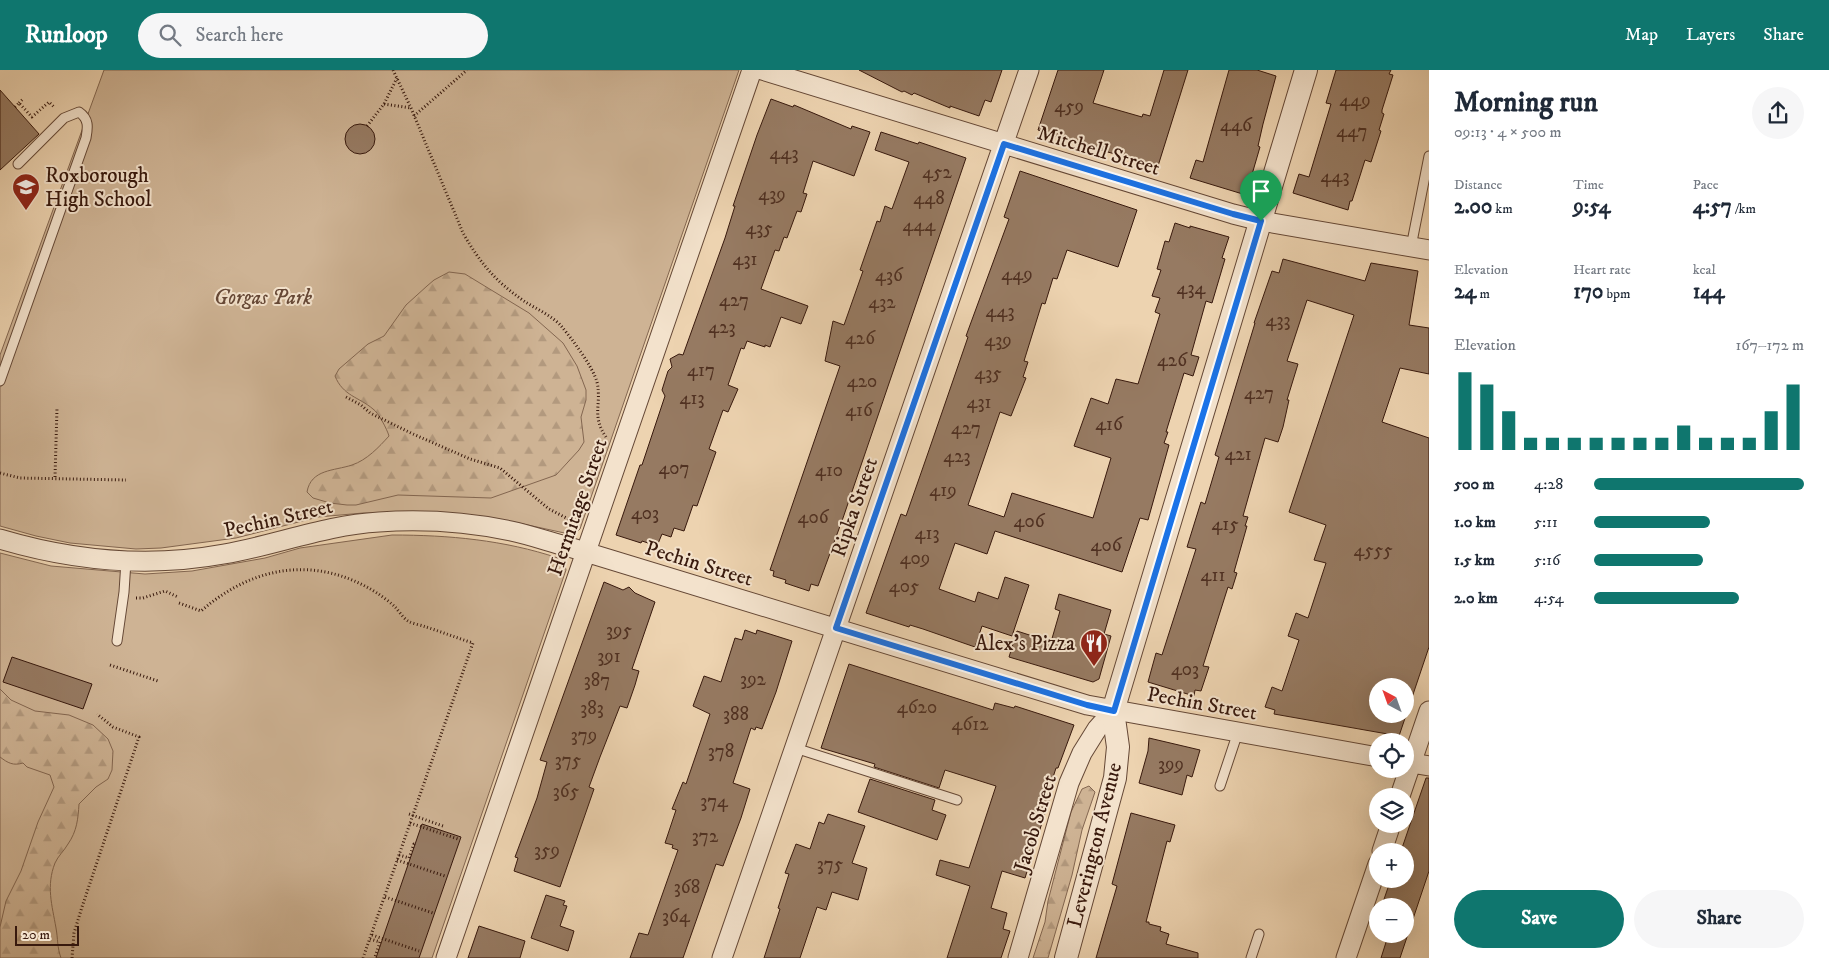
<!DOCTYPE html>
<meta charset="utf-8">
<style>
:root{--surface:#fff;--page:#f6f6f7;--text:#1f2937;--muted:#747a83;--accent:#0f766e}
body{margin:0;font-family:"IM FELL DW Pica",serif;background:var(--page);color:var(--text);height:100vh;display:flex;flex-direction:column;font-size:19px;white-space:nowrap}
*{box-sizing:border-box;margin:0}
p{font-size:16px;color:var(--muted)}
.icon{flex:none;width:28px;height:28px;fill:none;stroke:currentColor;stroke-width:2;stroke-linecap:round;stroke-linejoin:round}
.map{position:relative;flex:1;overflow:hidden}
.sheet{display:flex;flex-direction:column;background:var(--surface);width:400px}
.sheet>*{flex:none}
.needle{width:32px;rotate:319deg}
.controls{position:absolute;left:1369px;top:608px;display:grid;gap:10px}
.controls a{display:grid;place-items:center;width:45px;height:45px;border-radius:50%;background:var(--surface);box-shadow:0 5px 20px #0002;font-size:25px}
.scale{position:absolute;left:15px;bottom:12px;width:64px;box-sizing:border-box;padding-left:5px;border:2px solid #38190d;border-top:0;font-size:14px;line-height:18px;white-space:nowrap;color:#38190d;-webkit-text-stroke:4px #f3e2cc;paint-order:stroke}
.pin{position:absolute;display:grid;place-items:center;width:42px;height:42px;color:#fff;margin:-51px -21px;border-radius:50% 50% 50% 0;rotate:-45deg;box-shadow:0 0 5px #0007}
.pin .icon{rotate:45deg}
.round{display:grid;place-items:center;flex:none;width:52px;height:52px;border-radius:26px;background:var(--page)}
.overview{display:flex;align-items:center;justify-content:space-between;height:85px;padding:0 25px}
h1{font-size:28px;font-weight:700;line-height:38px}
.metrics{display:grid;grid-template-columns:repeat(3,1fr);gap:8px;height:85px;padding:5px 25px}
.metrics div{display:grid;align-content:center}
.metrics b{font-size:21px;font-weight:700}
.metrics small{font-size:14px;font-weight:400}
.metrics p{font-size:14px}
.chart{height:140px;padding:10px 25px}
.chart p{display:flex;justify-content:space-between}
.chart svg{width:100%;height:90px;margin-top:5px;stroke:var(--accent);stroke-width:6}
.button{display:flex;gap:10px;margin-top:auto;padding:10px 25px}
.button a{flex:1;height:58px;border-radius:30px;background:var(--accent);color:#fff;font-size:20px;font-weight:700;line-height:58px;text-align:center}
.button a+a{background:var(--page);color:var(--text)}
ul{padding:0 25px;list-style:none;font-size:16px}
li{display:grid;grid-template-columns:80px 60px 1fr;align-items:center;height:38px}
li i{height:12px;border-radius:6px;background:var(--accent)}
header{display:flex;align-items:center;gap:30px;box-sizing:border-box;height:70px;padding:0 25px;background:var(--accent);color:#fff}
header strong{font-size:24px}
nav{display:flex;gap:28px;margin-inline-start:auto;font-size:18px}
.search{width:350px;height:45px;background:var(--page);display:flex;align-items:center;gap:12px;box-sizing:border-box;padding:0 18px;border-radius:28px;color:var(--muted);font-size:19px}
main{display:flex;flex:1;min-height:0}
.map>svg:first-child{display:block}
.green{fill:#ceb394;stroke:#836650}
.forest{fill:url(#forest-firs);stroke:#836650}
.building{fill:#967a62;stroke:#38190d;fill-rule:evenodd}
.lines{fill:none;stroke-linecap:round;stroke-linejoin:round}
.service-casing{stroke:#654836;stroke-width:11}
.minor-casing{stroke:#654836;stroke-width:21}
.tertiary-casing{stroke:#654836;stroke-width:24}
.path{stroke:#38190d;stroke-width:3;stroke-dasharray:1 2.5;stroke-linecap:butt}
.service{stroke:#f3e2cc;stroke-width:9}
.minor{stroke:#f3e2cc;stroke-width:19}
.tertiary{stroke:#f3e2cc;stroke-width:22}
.route-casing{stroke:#fff;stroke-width:10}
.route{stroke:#1a73e8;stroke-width:6}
.labels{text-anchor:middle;stroke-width:4;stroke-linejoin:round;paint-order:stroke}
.number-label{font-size:19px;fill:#503122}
.street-label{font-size:21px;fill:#38190d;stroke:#f3e2cc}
.poi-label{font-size:21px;fill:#38190d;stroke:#f3e2cc;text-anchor:start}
.park-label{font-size:21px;font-style:italic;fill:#654736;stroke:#f3e2cc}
</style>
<header>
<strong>Runloop</strong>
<div class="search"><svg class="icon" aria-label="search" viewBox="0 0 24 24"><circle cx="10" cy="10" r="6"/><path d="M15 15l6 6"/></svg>Search here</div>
<nav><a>Map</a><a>Layers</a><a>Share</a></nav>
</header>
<main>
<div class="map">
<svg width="1429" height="888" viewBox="0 0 1429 888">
<defs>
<pattern id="forest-firs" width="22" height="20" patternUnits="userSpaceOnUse" patternTransform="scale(1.25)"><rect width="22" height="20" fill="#ceb394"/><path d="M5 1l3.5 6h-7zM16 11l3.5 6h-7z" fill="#b2997e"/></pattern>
</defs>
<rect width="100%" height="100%" fill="#edd3b0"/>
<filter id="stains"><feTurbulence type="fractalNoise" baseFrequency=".004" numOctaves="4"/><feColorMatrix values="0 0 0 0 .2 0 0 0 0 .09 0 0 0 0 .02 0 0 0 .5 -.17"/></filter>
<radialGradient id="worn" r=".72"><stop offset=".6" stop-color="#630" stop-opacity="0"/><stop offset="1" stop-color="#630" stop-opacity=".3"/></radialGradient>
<path class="green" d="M104 0H739L580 459 575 463 569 464 514 452 400 443H363L318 447 236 468 161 478 136 479 70 473 36 466 0 456V285Z
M392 465C449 465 504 470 558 488 563 491 565 494 566 500L432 888H0V483L51 496 145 504 192 501 265 488 300 478Z"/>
<path class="forest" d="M449 202 465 204 529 243 563 273 577 296 586 320V330L581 347 584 372 579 380 556 405 491 428 398 425 356 435H347L330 433 313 428 307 422C311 399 334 401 352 395 367 390 379 377 389 366 387 359 378 342 373 339 359 327 343 326 335 306L339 299 368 274 384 266 406 235 427 216 434 210Z
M0 619 11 630 35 641 69 645 93 655 108 669 113 681 112 700 108 709 96 717 79 734C78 749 77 761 68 774 64 781 58 786 55 793 46 816 52 835 56 858 58 869 57 877 61 888H0V857L6 831 21 801 38 752 54 717 50 705 27 697 23 693C13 696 8 693 0 687Z
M1089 716 1095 722 1082 760 1072 805 1048 888H1033L1045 852 1048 831 1071 742 1082 719Z"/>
<path class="building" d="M859 0H1002L991 32 985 30 979 46 950 36V38L914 23 912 25 904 21 902 22Z
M1058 0H1104L1093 33 1142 47 1143 44 1150 46 1164 0H1188L1158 96 1079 74 1038 60Z
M1229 0H1257L1276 6 1263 54 1258 76 1260 77 1246 125 1190 108 1196 90 1203 92Z
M1336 0H1391L1389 4 1393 5 1382 40V43L1384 44 1379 60 1381 61 1371 92 1365 90 1352 131H1350L1348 140 1293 123 1299 104 1309 107 1331 34 1326 33Z
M0 20 39 64 0 100Z
M771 29 793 37 794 35 851 59 852 56 870 62 854 106 813 91 803 123 807 124 801 142 797 141 787 168 784 167 779 181 775 180 761 219 808 236 801 254 781 247 770 277 765 275V277L747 271 744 279 741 278 728 315 738 319 728 342 723 340 709 379 716 382 697 436 693 435 684 461 674 458 671 467 662 464 657 476 642 471 641 473 616 465 640 395H642L665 326 662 320 668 301 672 297 670 289 679 284 683 285 725 168 735 136H733L757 65Z
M345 69a15 15 0 1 1 30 0a15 15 0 1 1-30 0Z
M881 62 918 74 919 72 966 88 843 448 818 516 811 514 809 521 785 513 786 510 773 506 774 501 770 500 840 296 825 291 833 251 844 255 863 201 860 200 877 151 880 152 885 136 892 139 909 92 875 80Z
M1020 101 1137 140 1118 197 1067 180 1057 209 1053 208 1045 234 1042 233 1024 291 1028 292 1023 307 1026 308 1011 346 1000 342 968 435 1004 447 1012 423 1093 448 1111 388 1074 376 1091 328 1108 334 1116 309 1138 314 1160 244 1155 242 1160 228 1152 226 1161 200 1157 199 1165 171 1169 172 1175 153 1190 158V156L1229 167 1222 188 1225 189 1212 233 1206 231 1191 285 1199 287 1193 306 1184 303 1166 362H1168L1164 373 1169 375 1148 450 1140 448 1122 502 995 461 987 484 955 473 939 519 975 532 978 522 998 529 1005 507 1029 515 1012 566 982 556 975 577 923 559 910 555 909 557 866 543 901 444 906 446 928 383 968 267 966 266 1009 149 1004 147Z
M1283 189 1365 211 1371 193 1418 201 1409 255 1429 258V304L1400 298 1382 352 1429 368V577L1399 666 1274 644 1275 640 1265 637 1272 617 1282 621 1299 570 1288 566 1296 543 1308 548 1326 493 1314 490 1326 455 1289 442 1354 245 1307 230 1287 291 1298 294 1287 330H1289L1283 357 1278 372 1265 368 1243 446 1248 447 1245 456H1247L1234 502 1237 503 1232 519 1228 517 1203 596 1209 597 1201 621 1195 620 1194 626 1148 612 1156 583 1162 585 1196 479 1187 477 1201 432 1205 434 1219 387 1215 385 1255 253H1254L1272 201 1279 203ZM1378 616H1405V644H1378Z
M604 512 623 520 629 517 635 523 655 532 632 599 639 601 635 615 627 638 620 636 600 687 589 717 594 719 560 817 514 801 518 788 515 787 537 728 547 692 540 690Z
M1059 524 1111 540 1104 564 1111 566 1099 609 1093 612 1009 587 1017 561 1051 572 1060 541 1055 539Z
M745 560 756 564 757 560 792 571 776 622 762 659 756 657 755 660 751 658 733 713 750 719 741 748 723 796 716 794 683 888H630L639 863 648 865 678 780 672 778 673 775 665 773 676 740 672 739 683 712 686 714 710 644 693 636 704 606 721 612 735 568 742 570Z
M12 587 92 614 83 639 3 612Z
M849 594 993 640 995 633 1014 638 1015 636 1074 655 1058 698H1056L1046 729 1049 730 1025 808 1002 801 991 838 1007 843 1003 859 1010 861 1001 888H947L970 816 936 805 940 790 969 798 996 716 945 700 939 718 874 697 875 694 821 678Z
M1149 668 1200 680 1192 707 1187 705 1182 725 1139 713 1148 681Z
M1426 708H1429V801L1400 888H1381L1388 866 1380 864H1405V836H1382V835L1391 809H1405V781H1401Z
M870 709 935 730 932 740 946 745 937 770 858 742Z
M1131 743 1175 755 1170 772 1167 771 1146 852H1149V854L1161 857 1160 861 1169 864 1166 874 1198 883V888H1096L1117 816 1112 814Z
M828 744 865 756 852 793 867 798 858 830 832 822 826 840 817 837 800 888H764L780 839 778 838 789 804 785 803 796 774 810 779 819 752 824 754Z
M422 754 461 767 419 888H376Z
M546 825 565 831 563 835 567 836 560 856 574 861 568 881 531 868Z
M479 856 525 871 520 888H468Z"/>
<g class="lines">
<g class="service-casing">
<path id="service" d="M1411 177 1429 86
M0 311 86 68C88 57 89 49 79 42L64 48 18 94
M117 571 124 522 126 491
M795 678 957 730
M1220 716 1238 662
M1251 888 1259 864"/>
</g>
<g class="minor-casing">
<path id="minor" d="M762 0 1233 144 1261 151 1429 180
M0 469C74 491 148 498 224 484 276 475 326 455 379 452 423 449 468 452 511 461 530 465 550 472 569 477L1087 635 1378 687
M1405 692 1429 696
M1400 726 1429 641
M1382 781 1391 754
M446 888 752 0
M722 888 1029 0
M1018 888 1069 713 1082 683 1097 659 1113 641
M1346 888 1378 794"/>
</g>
<g class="tertiary-casing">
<path id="tertiary" d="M1066 888 1115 708 1118 677 1113 641 1306 0"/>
</g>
<path class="path" d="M393 0 411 38 463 163C480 193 496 212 524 231 536 239 553 246 562 257 572 269 593 297 597 312 602 335 591 345 606 367
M19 33 23 29
M384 34 411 38
M15 37 19 33 32 47 49 32 55 38
M414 46 467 0
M367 56 384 34 397 8
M346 327 361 335 370 343 413 364 470 389 500 398 549 439 576 453
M0 403 20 408 126 410
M55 407 57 338
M136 528H143L165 521 178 527
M179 533 201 541C254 495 317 485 377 523 383 527 390 532 395 537 399 541 403 548 408 551 413 554 421 555 426 557 442 562 457 568 473 573L363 888
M110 595 158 611
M409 744 443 756
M410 753 458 769
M399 785 409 788 414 774H415
M397 790 445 806
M385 827 433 843
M372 865 419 881
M370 869 380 872 375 887 376 888
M72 888 74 863 82 837 139 667 113 657 97 644"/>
<use href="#service" class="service"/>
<use href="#minor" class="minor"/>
<use href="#tertiary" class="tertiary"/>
</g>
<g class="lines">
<g class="route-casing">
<path id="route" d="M1004 74 1233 144 1261 151 1114 641 1087 635 836 558Z"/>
</g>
<use href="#route" class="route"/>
</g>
<defs>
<g id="school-pin" transform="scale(1.4375)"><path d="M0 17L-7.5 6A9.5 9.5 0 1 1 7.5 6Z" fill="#8f2418" stroke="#f3e2cc"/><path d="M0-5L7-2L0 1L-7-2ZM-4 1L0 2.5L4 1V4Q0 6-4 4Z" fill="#fff"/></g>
<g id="restaurant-pin" transform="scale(1.4375)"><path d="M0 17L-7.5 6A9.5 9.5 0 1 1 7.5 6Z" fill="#8f2418" stroke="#f3e2cc"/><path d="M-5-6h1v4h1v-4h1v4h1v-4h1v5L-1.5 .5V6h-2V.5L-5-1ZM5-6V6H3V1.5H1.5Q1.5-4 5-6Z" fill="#fff"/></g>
</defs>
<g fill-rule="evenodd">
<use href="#school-pin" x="26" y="117"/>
<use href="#restaurant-pin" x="1094" y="573"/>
</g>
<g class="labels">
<g class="number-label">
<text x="1355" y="36">449</text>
<text x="1069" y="42">459</text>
<text x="1236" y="61">446</text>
<text x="1352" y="67">447</text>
<text x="784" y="89">443</text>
<text x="937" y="108">452</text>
<text x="1335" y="112">443</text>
<text x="772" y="130">439</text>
<text x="929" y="134">448</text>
<text x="919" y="161">444</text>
<text x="759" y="164">435</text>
<text x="745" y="195">431</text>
<text x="1017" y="210">449</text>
<text x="889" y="211">436</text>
<text x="1191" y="224">434</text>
<text x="734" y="236">427</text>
<text x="882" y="238">432</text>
<text x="1000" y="247">443</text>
<text x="1278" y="256">433</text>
<text x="722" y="263">423</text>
<text x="860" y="274">426</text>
<text x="998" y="276">439</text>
<text x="1172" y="296">426</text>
<text x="701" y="306">417</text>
<text x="988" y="309">435</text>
<text x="862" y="317">420</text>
<text x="1259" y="329">427</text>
<text x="692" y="334">413</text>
<text x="979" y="338">431</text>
<text x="859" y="346">416</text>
<text x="1109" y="360">416</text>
<text x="966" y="364">427</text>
<text x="1238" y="390">421</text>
<text x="957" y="392">423</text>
<text x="674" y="404">407</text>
<text x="829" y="406">410</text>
<text x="943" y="426">419</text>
<text x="645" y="449">403</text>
<text x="813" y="453">406</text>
<text x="1029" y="457">406</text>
<text x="1225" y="460">415</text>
<text x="927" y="469">413</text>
<text x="1106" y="481">406</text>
<text x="1373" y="486">4555</text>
<text x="915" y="494">409</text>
<text x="1213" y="511">411</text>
<text x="904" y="522">405</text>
<text x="619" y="566">395</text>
<text x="609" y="592">391</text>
<text x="1185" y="605">403</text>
<text x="753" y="615">392</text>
<text x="597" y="616">387</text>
<text x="917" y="643">4620</text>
<text x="592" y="644">383</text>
<text x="736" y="650">388</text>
<text x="970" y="660">4612</text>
<text x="584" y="671">379</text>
<text x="721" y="687">378</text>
<text x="568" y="696">375</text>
<text x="1171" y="700">399</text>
<text x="566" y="727">365</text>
<text x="714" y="737">374</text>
<text x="705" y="772">372</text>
<text x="547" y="786">359</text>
<text x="830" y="800">375</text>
<text x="687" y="823">368</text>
<text x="676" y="852">364</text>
</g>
<g class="street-label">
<text transform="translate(1099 80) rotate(17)" y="7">Mitchell Street</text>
<text transform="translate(577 437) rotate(-71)" y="7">Hermitage Street</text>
<text transform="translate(854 437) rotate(-71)" y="7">Ripka Street</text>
<text transform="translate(278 448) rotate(-13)" y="7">Pechin Street</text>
<text transform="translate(699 493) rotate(17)" y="7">Pechin Street</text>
<text transform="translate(1202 633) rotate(10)" y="7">Pechin Street</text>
<text transform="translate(1035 753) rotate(-73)" y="7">Jacob Street</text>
<text transform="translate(1094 775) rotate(-76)" y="7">Leverington Avenue</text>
</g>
<g class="poi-label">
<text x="45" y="112">Roxborough<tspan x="45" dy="24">High School</tspan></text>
<text x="1075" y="580" text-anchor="end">Alex's Pizza</text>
</g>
<g class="park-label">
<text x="263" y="234">Gorgas Park</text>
</g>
</g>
<rect width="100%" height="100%" filter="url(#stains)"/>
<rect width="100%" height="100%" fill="url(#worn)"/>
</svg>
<div class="controls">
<a><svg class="needle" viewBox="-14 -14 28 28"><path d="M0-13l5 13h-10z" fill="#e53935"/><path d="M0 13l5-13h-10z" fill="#747a83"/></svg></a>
<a><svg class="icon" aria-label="locate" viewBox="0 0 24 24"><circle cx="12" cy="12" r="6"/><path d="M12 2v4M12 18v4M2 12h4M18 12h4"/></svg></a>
<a><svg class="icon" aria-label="layers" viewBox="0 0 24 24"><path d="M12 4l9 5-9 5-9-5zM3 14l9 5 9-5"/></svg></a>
<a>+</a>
<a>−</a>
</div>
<div class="scale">20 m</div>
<div class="pin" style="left:1261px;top:151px;background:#1e9e55"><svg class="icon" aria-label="arrive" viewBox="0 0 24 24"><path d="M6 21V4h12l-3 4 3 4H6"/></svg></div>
</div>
<section class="sheet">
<div class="overview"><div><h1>Morning run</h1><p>09:13 · 4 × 500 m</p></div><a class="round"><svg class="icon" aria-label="share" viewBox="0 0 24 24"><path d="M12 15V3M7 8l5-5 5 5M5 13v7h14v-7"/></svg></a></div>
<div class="metrics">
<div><p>Distance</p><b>2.00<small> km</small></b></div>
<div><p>Time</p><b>9:54</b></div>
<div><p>Pace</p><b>4:57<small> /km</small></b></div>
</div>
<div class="metrics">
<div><p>Elevation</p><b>24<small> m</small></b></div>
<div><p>Heart rate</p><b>170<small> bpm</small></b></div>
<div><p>kcal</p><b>144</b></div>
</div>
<div class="chart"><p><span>Elevation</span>167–172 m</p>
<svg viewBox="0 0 160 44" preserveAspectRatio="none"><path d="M5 44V6M15 44V12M25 44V25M35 44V38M45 44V38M55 44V38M65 44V38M75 44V38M85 44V38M95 44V38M105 44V32M115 44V38M125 44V38M135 44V38M145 44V25M155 44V12"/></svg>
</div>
<ul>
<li><b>500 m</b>4:28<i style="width:100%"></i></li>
<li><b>1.0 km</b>5:11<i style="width:55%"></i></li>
<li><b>1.5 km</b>5:16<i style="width:52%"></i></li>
<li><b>2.0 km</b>4:54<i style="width:69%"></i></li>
</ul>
<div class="button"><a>Save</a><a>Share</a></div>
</section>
</main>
